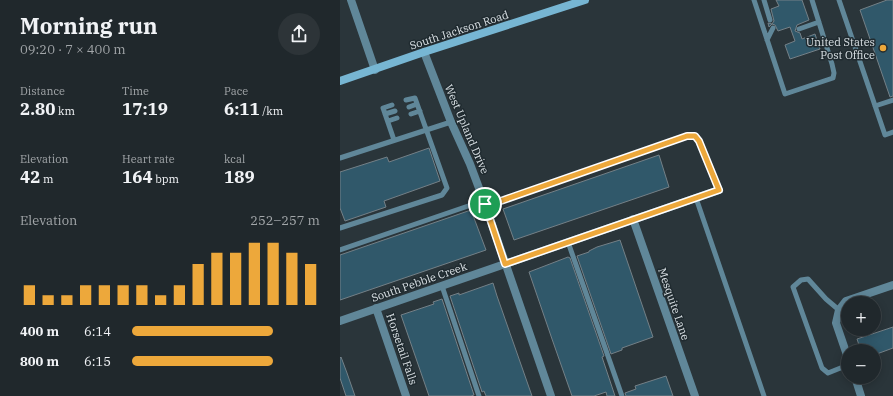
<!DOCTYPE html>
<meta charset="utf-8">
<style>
:root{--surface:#20282c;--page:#2d3438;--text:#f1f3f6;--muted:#a2a6a9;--line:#3d4448;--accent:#eda83b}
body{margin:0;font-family:"IBM Plex Serif",serif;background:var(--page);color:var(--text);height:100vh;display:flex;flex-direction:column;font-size:15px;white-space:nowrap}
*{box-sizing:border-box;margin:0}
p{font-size:13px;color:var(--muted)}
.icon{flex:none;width:22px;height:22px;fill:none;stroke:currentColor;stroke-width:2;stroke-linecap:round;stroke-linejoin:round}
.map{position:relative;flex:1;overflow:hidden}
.sheet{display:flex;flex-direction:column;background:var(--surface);width:340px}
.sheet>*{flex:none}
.buttons{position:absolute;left:501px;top:296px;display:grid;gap:8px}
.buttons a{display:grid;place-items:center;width:40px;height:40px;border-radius:50%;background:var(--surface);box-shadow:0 2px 10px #0003,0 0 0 1px var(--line);font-size:20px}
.pin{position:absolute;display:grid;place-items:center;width:34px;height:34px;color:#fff;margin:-17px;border:2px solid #fff;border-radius:50%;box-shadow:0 1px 4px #0007}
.round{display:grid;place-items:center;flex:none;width:42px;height:42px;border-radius:21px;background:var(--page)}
.head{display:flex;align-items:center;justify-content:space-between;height:68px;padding:0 20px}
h1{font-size:22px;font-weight:800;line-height:30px}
.stats{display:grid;grid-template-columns:repeat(3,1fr);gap:6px;height:68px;padding:4px 20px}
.stats div{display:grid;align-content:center}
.stats b{font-size:17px;font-weight:800}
.stats small{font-size:11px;font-weight:400}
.stats p{font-size:11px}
.chart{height:112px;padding:8px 20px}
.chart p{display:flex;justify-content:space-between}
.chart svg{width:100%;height:72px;margin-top:4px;stroke:var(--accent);stroke-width:6}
ul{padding:0 20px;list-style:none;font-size:13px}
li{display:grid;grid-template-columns:64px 48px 1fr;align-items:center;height:30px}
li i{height:10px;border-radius:5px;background:var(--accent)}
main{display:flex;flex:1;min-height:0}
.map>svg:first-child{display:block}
.building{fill:#30586a;stroke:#748087}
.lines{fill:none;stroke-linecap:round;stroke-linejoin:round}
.service{stroke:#608799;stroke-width:5}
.minor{stroke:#608799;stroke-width:8}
.secondary{stroke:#77b6d3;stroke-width:8}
.route-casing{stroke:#fff;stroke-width:8}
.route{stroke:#eda83b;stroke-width:5}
.poi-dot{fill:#eda83b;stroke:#202b30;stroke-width:1.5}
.labels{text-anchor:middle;stroke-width:3;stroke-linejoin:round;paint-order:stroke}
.street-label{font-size:11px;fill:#dae1e5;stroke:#202b30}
.poi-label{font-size:11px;fill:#dae1e5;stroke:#202b30;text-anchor:end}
</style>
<main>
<section class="sheet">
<div class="head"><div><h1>Morning run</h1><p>09:20 · 7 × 400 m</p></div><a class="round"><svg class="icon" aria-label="share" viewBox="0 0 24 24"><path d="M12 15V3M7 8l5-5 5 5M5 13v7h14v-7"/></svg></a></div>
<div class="stats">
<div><p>Distance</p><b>2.80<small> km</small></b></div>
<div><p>Time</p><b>17:19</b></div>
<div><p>Pace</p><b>6:11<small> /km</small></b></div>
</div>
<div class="stats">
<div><p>Elevation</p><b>42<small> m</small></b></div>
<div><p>Heart rate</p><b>164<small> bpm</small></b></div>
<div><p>kcal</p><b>189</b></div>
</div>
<div class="chart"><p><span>Elevation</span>252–257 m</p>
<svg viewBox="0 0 160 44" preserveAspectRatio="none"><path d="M5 44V32M15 44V38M25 44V38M35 44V32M45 44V32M55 44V32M65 44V32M75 44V38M85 44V32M95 44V19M105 44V12M115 44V12M125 44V6M135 44V6M145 44V12M155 44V19"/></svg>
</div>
<ul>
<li><b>400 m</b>6:14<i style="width:75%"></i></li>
<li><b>800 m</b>6:15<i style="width:75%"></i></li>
</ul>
</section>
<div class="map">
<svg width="553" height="396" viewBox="0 0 553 396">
<rect width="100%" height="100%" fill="#2a353a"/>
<path class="building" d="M436 0H462L469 20 457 25 455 31 460 33 462 39 475 34 480 49 450 59 445 45 455 41 450 27 438 31 435 25 432 24 429 27 428 23 432 24 434 21 431 9 439 6Z
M547 0H553V96L550 97 520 10Z
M89 148 100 181 44 201 46 207 5 221 0 208V172L47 157 49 162Z
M319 155 329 187 174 240 163 209Z
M131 210 146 250 0 300V255Z
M280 240 313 337 282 348V350L271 354 237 256 249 252V251L257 247Z
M228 257 230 258 264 356 262 357 275 396H267L266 392 254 396H232L212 339 189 272Z
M153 283 157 296 192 396H146L144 391 142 392 110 296 119 293V295Z
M102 299 134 395 131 396H89L61 315 94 304 93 302Z
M553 327V348L534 355V351H521L517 339Z
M1 357 7 373 15 396H6L0 378V358Z
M326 376 333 396H286L285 393 296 389 295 386Z"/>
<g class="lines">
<path class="service" d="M414 0 445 94 493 78 494 73 492 64 472 0
M424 0 430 20
M499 0 545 135 553 132
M459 29 479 22
M427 40 433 28
M52 105 43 108 54 140
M535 106 553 100
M69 107 77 104
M45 114 55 111
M71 114 80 111
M48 121 57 118
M0 158 111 122
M356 198 424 396
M0 228 102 195 107 188 75 98 66 100
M228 242 282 396
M0 250 134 204 155 203 347 136H355L359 141 379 190
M102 286 139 396
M499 310 486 299 468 279 461 280 453 287 482 368 488 373 508 365"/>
<path class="minor" d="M11 0 35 70
M84 52 111 122 130 164 145 204 211 396
M293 219 355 396
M36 308 66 396
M0 321 379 190
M508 358 496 323 499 310 506 301 553 285
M515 377 521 396"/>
<path class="secondary" d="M0 81 84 52 245 0"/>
</g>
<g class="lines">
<g class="route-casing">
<path id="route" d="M347 136H355L359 141 379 190 165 264 145 204 155 203Z"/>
</g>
<use href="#route" class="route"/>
</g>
<circle class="poi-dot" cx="543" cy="48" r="4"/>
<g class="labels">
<g class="street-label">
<text transform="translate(119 30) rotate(-18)" y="4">South Jackson Road</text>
<text transform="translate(127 129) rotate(67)" y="4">West Upland Drive</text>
<text transform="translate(79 282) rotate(-19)" y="4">South Pebble Creek</text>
<text transform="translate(334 304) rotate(71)" y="4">Mesquite Lane</text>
<text transform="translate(62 349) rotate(71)" y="4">Horsetail Falls</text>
</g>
<g class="poi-label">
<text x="535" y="46">United States<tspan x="535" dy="13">Post Office</tspan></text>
</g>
</g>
</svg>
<div class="buttons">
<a>+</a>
<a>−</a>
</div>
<div class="pin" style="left:145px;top:204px;background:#1e9e55"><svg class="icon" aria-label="arrive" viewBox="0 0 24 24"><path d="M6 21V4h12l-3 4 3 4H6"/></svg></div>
</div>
</main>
